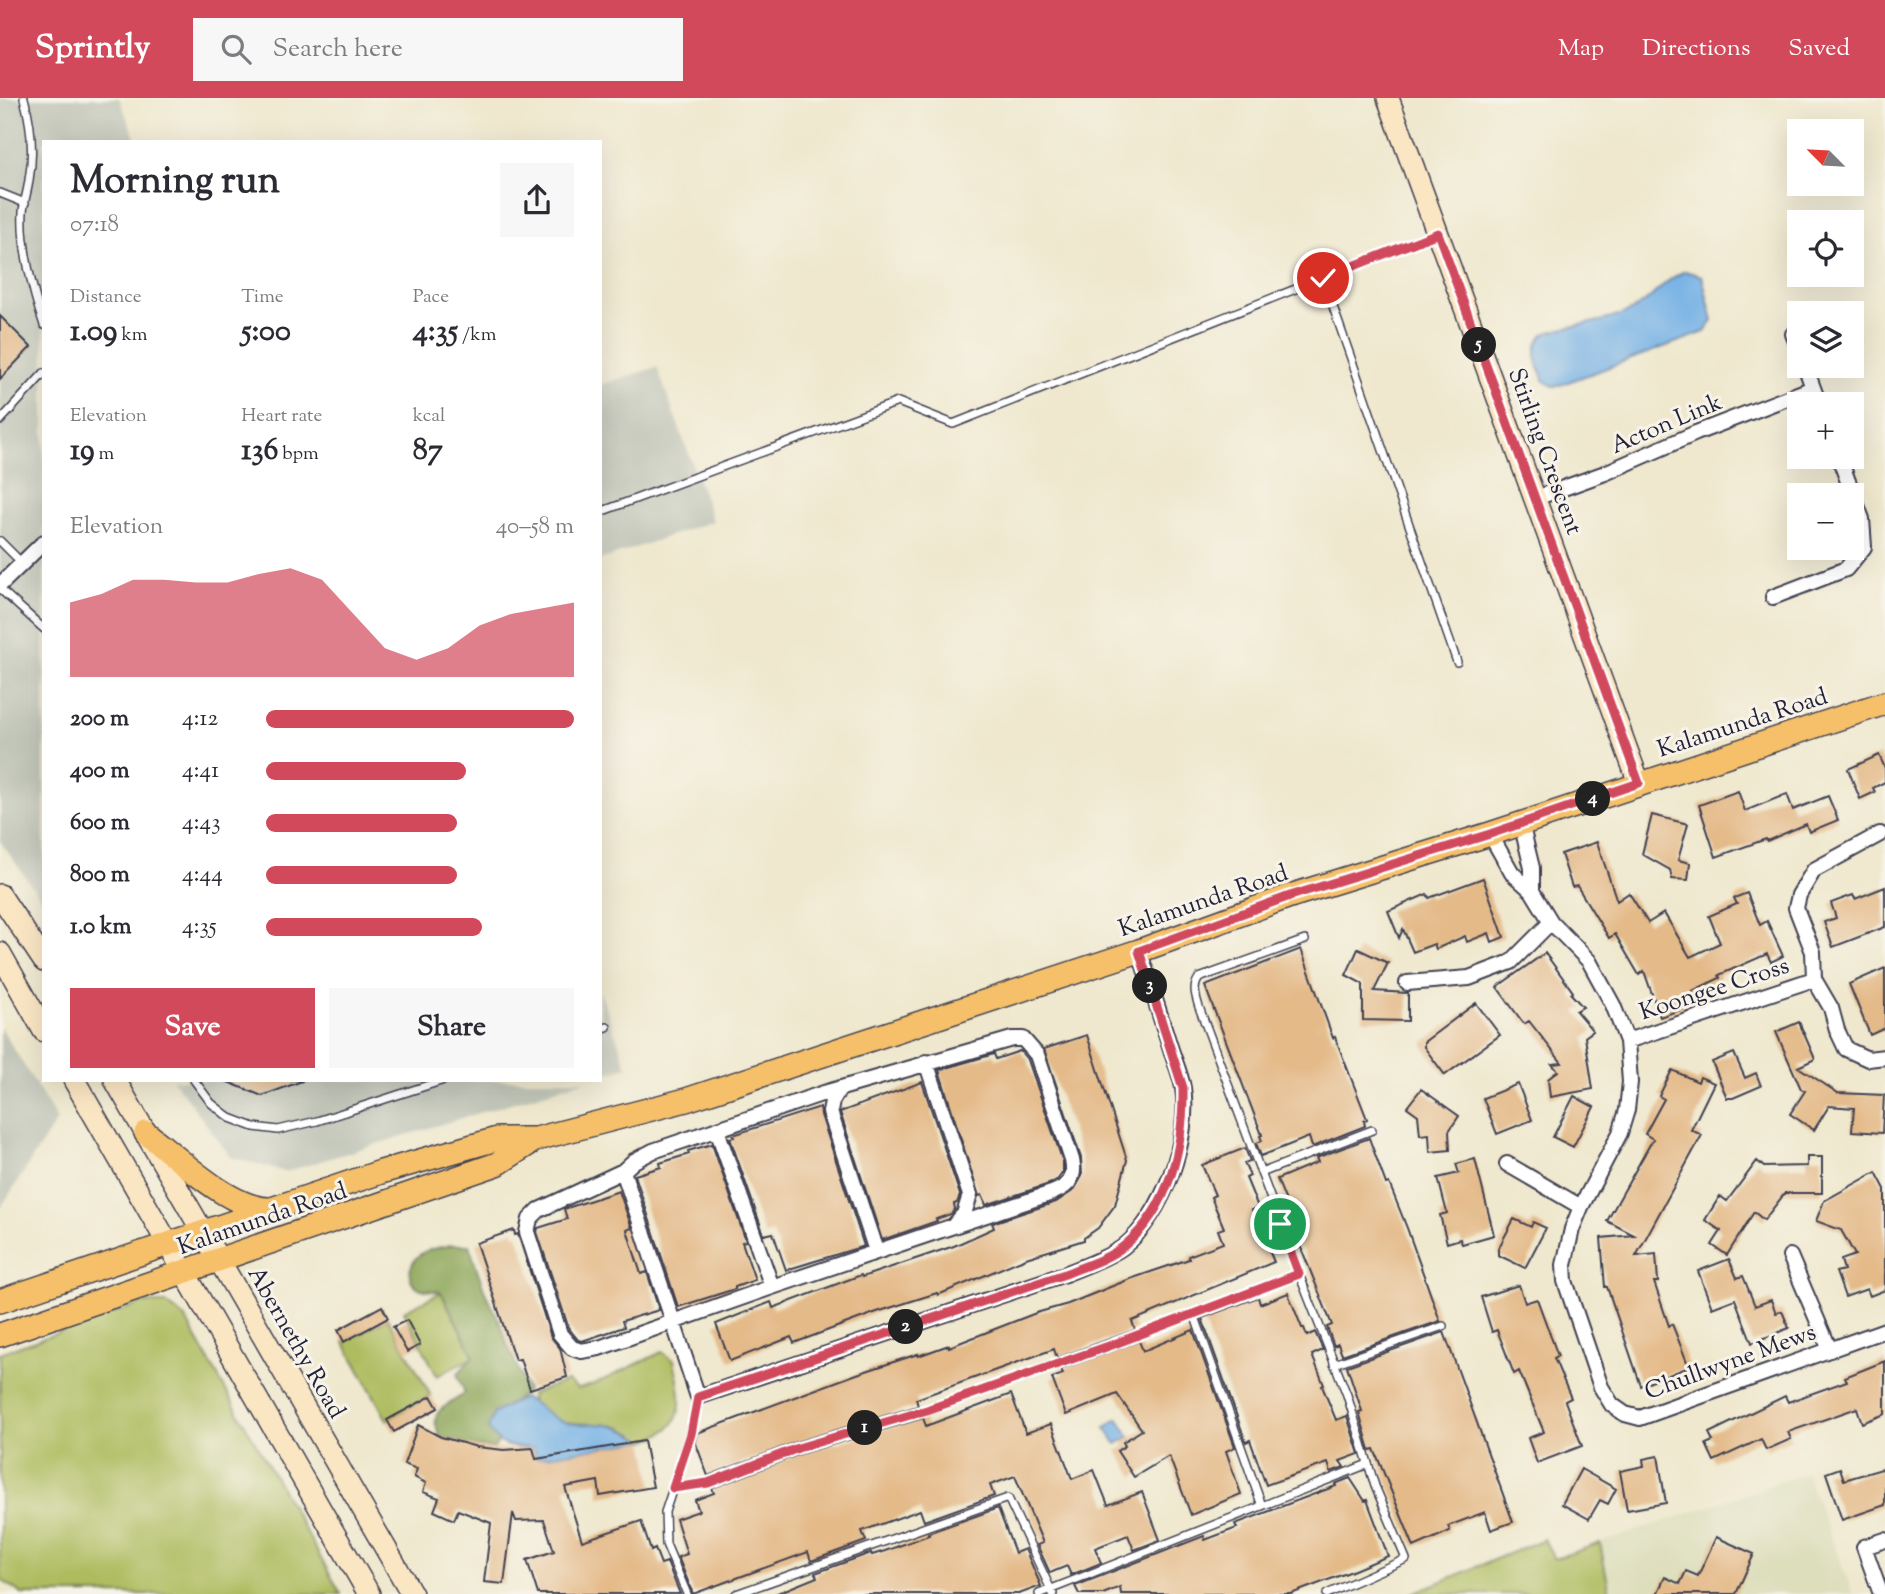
<!DOCTYPE html>
<meta charset="utf-8">
<style>
:root{--surface:#fff;--page:#f7f7f7;--text:#2b2b33;--muted:#7c7c81;--accent:#d1495b}
body{margin:0;font-family:"Sorts Mill Goudy",serif;background:var(--page);color:var(--text);height:100vh;display:flex;flex-direction:column;font-size:26px;white-space:nowrap}
*{box-sizing:border-box;margin:0}
p{font-size:23px;color:var(--muted)}
.icon{flex:none;width:38px;height:38px;fill:none;stroke:currentColor;stroke-width:2;stroke-linecap:round;stroke-linejoin:round}
.map{position:relative;flex:1;overflow:hidden}
.side{position:absolute;left:42px;top:42px;width:560px;height:942px;display:flex;flex-direction:column;background:var(--surface);border-radius:0px;box-shadow:0 7px 28px #0002}
.side>*{flex:none}
.needle{width:46px;rotate:294deg}
.tools{position:absolute;left:1787px;top:21px;display:grid;gap:14px}
.tools a{display:grid;place-items:center;width:77px;height:77px;border-radius:0px;background:var(--surface);box-shadow:0 7px 28px #0002;font-size:35px}
.pin{position:absolute;display:grid;place-items:center;width:60px;height:60px;color:#fff;margin:-30px;border:4px solid #fff;border-radius:50%;box-shadow:0 2px 7px #0007}
.km{position:absolute;width:35px;height:35px;margin:-18px;border-radius:50%;background:#222;color:#fff;font-size:19px;line-height:35px;text-align:center}
.round{display:grid;place-items:center;flex:none;width:74px;height:74px;border-radius:0px;background:var(--page)}
.summary{display:flex;align-items:center;justify-content:space-between;height:119px;padding:0 28px}
h1{font-size:38px;font-weight:700;line-height:52px}
.figures{display:grid;grid-template-columns:repeat(3,1fr);gap:10px;height:119px;padding:7px 28px}
.figures div{display:grid;align-content:center}
.figures b{font-size:30px;font-weight:700}
.figures small{font-size:19px;font-weight:400}
.figures p{font-size:19px}
.chart{height:196px;padding:14px 28px}
.chart p{display:flex;justify-content:space-between}
.chart svg{width:100%;height:126px;margin-top:7px;fill:var(--accent);opacity:.7}
.cta{display:flex;gap:14px;margin-top:auto;padding:14px 28px}
.cta a{flex:1;height:80px;border-radius:0px;background:var(--accent);color:#fff;font-size:28px;font-weight:700;line-height:80px;text-align:center}
.cta a+a{background:var(--page);color:var(--text)}
ul{padding:0 28px;list-style:none;font-size:23px}
li{display:grid;grid-template-columns:112px 84px 1fr;align-items:center;height:52px}
li i{height:18px;border-radius:9px;background:var(--accent)}
header{display:flex;align-items:center;gap:42px;box-sizing:border-box;height:98px;padding:0 35px;background:var(--accent);color:#fff}
header strong{font-size:33px}
nav{display:flex;gap:38px;margin-inline-start:auto;font-size:24px}
.search{width:490px;height:63px;background:var(--page);display:flex;align-items:center;gap:18px;box-sizing:border-box;padding:0 24px;border-radius:0px;color:var(--muted);font-size:26px}
.map>svg:first-child{display:block}
.built{fill:#dddebc}
.industrial{fill:#c2c6b9}
.green{fill:#aebc5e;stroke:#686f4c;stroke-width:2}
.forest{fill:#8aa455;stroke:#566348;stroke-width:2}
.water{fill:#73b0e5;stroke:#4a6990;stroke-width:2}
.building{fill:#e4ba89}
.lines{fill:none;stroke-linecap:round;stroke-linejoin:round}
.lane-casing{stroke:#414051;stroke-width:10}
.street-casing{stroke:#414051;stroke-width:18}
.secondary-casing{stroke:#414051;stroke-width:24}
.primary-casing{stroke:#414051;stroke-width:26}
.lane{stroke:#fff;stroke-width:7}
.street{stroke:#fff;stroke-width:14}
.secondary{stroke:#fbe6c4;stroke-width:21}
.primary{stroke:#f6c06b;stroke-width:23}
.route-casing{stroke:#fff;stroke-width:14}
.route{stroke:#d1495b;stroke-width:9}
.labels{text-anchor:middle;stroke-width:6;stroke-linejoin:round;paint-order:stroke}
.street-label{font-size:24px;fill:#22223b;stroke:#f7f3e8}
</style>
<header>
<strong>Sprintly</strong>
<div class="search"><svg class="icon" aria-label="search" viewBox="0 0 24 24"><circle cx="10" cy="10" r="6"/><path d="M15 15l6 6"/></svg>Search here</div>
<nav><a>Map</a><a>Directions</a><a>Saved</a></nav>
</header>
<div class="map">
<svg width="1885" height="1496" viewBox="0 0 1885 1496">
<rect width="100%" height="100%" fill="#f7f3e8"/>
<filter id="ink" filterUnits="userSpaceOnUse"><feTurbulence type="fractalNoise" baseFrequency=".0143" numOctaves="2"/><feDisplacementMap in="SourceGraphic" scale="14" xChannelSelector="R" yChannelSelector="G"/><feConvolveMatrix kernelMatrix="1 2 1 2 8 2 1 2 1" color-interpolation-filters="sRGB"/></filter>
<filter id="wash" filterUnits="userSpaceOnUse"><feTurbulence type="fractalNoise" baseFrequency=".00686" numOctaves="4" result="noise"/><feDisplacementMap in="SourceGraphic" scale="28" xChannelSelector="R" yChannelSelector="G"/><feGaussianBlur stdDeviation="1.57" result="paint"/><feColorMatrix in="noise" values="0 0 0 0 0 0 0 0 0 0 0 0 0 0 0 0 0 1.4 0 .05"/><feComposite in="paint" operator="in"/></filter>
<g filter="url(#wash)">
<rect width="100%" height="100%" fill="#efe8ce"/>
<path class="built" d="M1806 1375 1853 1496H1610L1600 1445Z"/>
<path class="industrial" d="M0 0H119L137 44H44V805L0 743Z
M657 269 713 423 600 462V287Z
M600 893 627 969 600 977Z
M0 928 57 1022 0 1111Z
M173 982H586L285 1074 231 1059Z"/>
<path class="green" d="M441 1194 474 1259 437 1278 404 1213Z
M143 1205H166L185 1220 341 1496H22L0 1481V1255Z
M388 1220 431 1298 387 1322 344 1244Z
M662 1254 674 1262C682 1301 690 1329 644 1343 636 1338 628 1332 619 1329 590 1321 552 1335 531 1302V1296L567 1283 578 1291 595 1286Z
M1544 1441 1554 1461 1600 1445 1610 1496H1411Z"/>
<path class="forest" d="M451 1147H469L485 1194 500 1224 507 1246 527 1292C518 1306 499 1307 491 1322L498 1344 494 1350 477 1349 441 1339C424 1311 450 1308 465 1295L457 1276 474 1259 441 1194C434 1193 425 1193 419 1190 403 1181 411 1160 424 1154 432 1150 442 1149 451 1147Z"/>
<path class="water" d="M1685 173 1702 178 1713 223 1705 234 1555 289 1544 283C1537 265 1530 252 1544 236 1574 225 1608 226 1636 210 1654 200 1662 183 1685 173Z
M523 1300C538 1304 548 1320 565 1324 577 1328 586 1325 598 1326 616 1327 629 1333 644 1343L536 1360 533 1350C510 1349 501 1351 488 1330L494 1315Z
M1118 1320 1130 1339 1117 1346 1105 1330Z"/>
<g id="blocks">
<path class="building" d="M0 218 31 249 0 281Z
M1879 657 1885 670V684L1873 690 1875 694 1860 701 1848 671Z
M1738 693 1745 713 1787 696 1793 712 1828 698 1838 722 1809 734 1806 726 1767 743 1766 741 1716 759 1699 707Z
M1652 717 1688 726 1678 762 1690 765 1688 782 1672 781 1670 772 1642 756Z
M1597 744 1617 803 1629 795 1648 825 1664 815 1690 859 1720 845 1709 818 1737 806 1734 800 1747 795 1760 827 1767 823 1783 858 1771 864 1767 856 1719 877 1720 880 1692 893 1697 906 1660 919 1644 873 1639 877 1615 836 1609 840 1577 788 1572 789 1561 756Z
M1483 780 1504 839 1492 844 1489 835 1467 844 1465 838 1436 851 1434 846 1413 854 1403 831 1399 840 1388 813 1427 796 1429 800Z
M1885 789V829L1833 849 1824 824 1836 820 1831 805 1853 797 1855 801Z
M1301 851 1333 940 1335 939 1367 1021 1364 1023 1365 1028 1312 1049 1309 1039 1261 1058 1256 1045 1262 1043 1260 1038 1262 1037 1205 888Z
M1358 851 1388 865 1374 893 1408 895V923L1363 922V886L1346 877Z
M1545 855 1573 894 1571 896 1583 909 1576 913 1593 933 1585 939 1593 991 1550 999 1548 981 1558 973 1552 966 1562 965 1529 923 1524 926 1497 889Z
M1885 870V930L1870 937 1849 886Z
M1476 905 1500 937 1445 977 1424 949V944Z
M1799 924 1815 961 1798 969 1838 995 1884 997 1882 1035 1852 1033 1854 1010 1829 1008 1814 1032 1790 1016 1805 993 1801 991 1776 934Z
M1087 937 1127 1062 1115 1107 1098 1130 1084 1140V1142L1026 1160 938 1197 937 1195 877 1214 794 1245 791 1239 730 1263 716 1226 771 1204 773 1210 861 1177 862 1179 954 1148 994 1130 992 1125 1056 1104 1074 1092 1082 1078 1081 1060 1044 951Z
M1020 953 1028 962 1063 1064V1074L1058 1081 1049 1086 986 1107 982 1097 979 1098 939 972 994 956 996 961Z
M1734 955 1745 980 1756 975 1761 988 1733 1000H1727L1712 964Z
M1672 972 1698 984 1700 979 1714 985 1691 1032 1702 1037 1636 1158 1656 1156 1658 1184H1654L1669 1228 1672 1226 1689 1269 1641 1288 1607 1189H1605L1601 1140 1634 1137 1607 1123 1653 1041 1645 1036 1664 1001 1659 998Z
M223 982H302V983L262 998Z
M922 984 960 1097 957 1105 954 1106 955 1111 951 1116 936 1121 937 1123 882 1142 840 1014Z
M1518 986 1532 1022 1497 1036 1483 1000Z
M1421 991 1459 1018 1449 1033 1450 1052 1430 1054 1429 1036 1420 1037 1418 1017 1407 1009Z
M1574 998 1594 1009 1573 1049 1553 1039Z
M820 1009 821 1017 864 1148 786 1172 773 1135 764 1137 730 1040 734 1039 733 1037Z
M1369 1040 1386 1086 1389 1085 1407 1130 1440 1223 1342 1257 1338 1246 1334 1248 1327 1229 1332 1227 1286 1112 1289 1111 1277 1081 1318 1064 1316 1060Z
M712 1046 746 1143 742 1144 755 1182 735 1189V1191L678 1209 635 1077 661 1069 660 1065 689 1056 688 1053Z
M1245 1050 1250 1063 1244 1065 1250 1078 1246 1080 1258 1109 1252 1112 1274 1164 1132 1223 1135 1232 1107 1242 1057 1260 1054 1251 916 1301 918 1308 796 1344 708 1378 695 1343 697 1335 857 1276 918 1256V1258L949 1247V1249L1036 1215 1068 1206 1130 1181 1189 1161 1188 1158 1223 1145 1218 1132 1224 1130 1211 1099 1215 1097 1202 1067Z
M1807 1059H1822V1095H1785L1764 1122 1754 1114 1727 1157 1712 1147 1721 1133 1705 1122 1720 1098 1727 1103 1757 1063 1764 1069 1807 1068Z
M1475 1061 1494 1137 1462 1146 1460 1141 1447 1145 1440 1117 1447 1115 1438 1080 1459 1075 1456 1066Z
M1876 1074 1885 1091V1192L1870 1198 1867 1191 1845 1199 1836 1174 1844 1172 1841 1162 1855 1157 1841 1132 1816 1123 1824 1103Z
M619 1093 632 1130 627 1132 641 1176 647 1174 659 1212 622 1223 624 1229 582 1243 578 1242 569 1231 537 1134 538 1130 567 1121 564 1111Z
M1514 1121 1531 1129 1533 1124 1546 1130 1525 1170 1498 1157V1151Z
M514 1132 515 1137 518 1136 551 1239 560 1250 567 1279 530 1291 520 1261 515 1262 476 1145Z
M1729 1161 1737 1180 1743 1178 1755 1208 1771 1202 1776 1215 1782 1213 1789 1230 1752 1245 1735 1201 1712 1210 1698 1173Z
M1519 1187 1525 1205 1537 1201 1558 1258 1554 1260 1571 1300 1565 1303 1582 1348 1537 1365 1528 1340 1544 1334 1519 1273 1514 1276 1497 1232 1492 1234 1481 1199Z
M1288 1195 1302 1230H1304L1307 1238 1315 1234 1323 1252 1312 1257 1324 1287 1322 1288 1336 1322 1347 1318 1359 1356 1340 1363 1344 1369 1331 1374 1328 1365 1266 1387 1250 1342 1246 1344 1202 1220 1258 1199 1260 1206Z
M382 1208 388 1220 344 1244 338 1232Z
M407 1222 420 1247 407 1254 393 1229Z
M1193 1232 1235 1349 1226 1353 1241 1396 1191 1417 1169 1358 1134 1379 1117 1353 1125 1348 1123 1344 1142 1332 1117 1296 1066 1317 1052 1280 1063 1276 1061 1271 1139 1243 1143 1253Z
M1444 1234 1513 1424 1491 1432 1485 1414 1448 1428 1450 1433 1414 1449 1374 1351 1370 1352 1359 1314 1362 1313 1347 1268Z
M1885 1263V1316L1862 1325 1857 1310 1788 1334 1791 1341 1766 1352 1761 1341 1714 1363 1706 1346 1713 1343 1709 1335 1785 1298 1788 1304 1847 1283 1845 1279Z
M1011 1296 1026 1335 1051 1326 1072 1381 1094 1372 1108 1407 1142 1394 1160 1442 1134 1452 1128 1437 1095 1450 1101 1465 1071 1477 1067 1468 1050 1475 1037 1447 1043 1445 1015 1378 990 1387 994 1398 924 1423 920 1412 862 1433 866 1443 811 1463 808 1454 693 1496 678 1459 687 1456 676 1421 699 1413 695 1402 714 1395 712 1390 800 1356 923 1320 926 1328Z
M431 1298 438 1310 394 1334 387 1322Z
M418 1327 441 1339 477 1349 504 1352 533 1350 536 1361 644 1343 653 1389 600 1398 598 1383 565 1389 582 1443 641 1423 651 1453 655 1451 661 1466 667 1464 680 1496H538L527 1462 554 1453 544 1422 516 1423 513 1415 504 1486 484 1484 491 1425 458 1412 454 1422 434 1413 439 1400 423 1394 426 1385 414 1379 417 1371 404 1366Z
M1658 1358 1666 1405 1627 1412 1620 1373 1644 1368 1643 1361Z
M1840 1370 1844 1382 1885 1370V1407L1842 1422 1826 1375Z
M1581 1371 1616 1391 1608 1406 1600 1402 1589 1421 1562 1406Z
M1350 1380 1365 1403 1367 1402 1388 1458 1352 1473 1291 1496H1121L1120 1489 1103 1496H1079L1075 1488 1204 1438 1205 1442 1237 1430 1235 1426 1336 1388 1335 1386Z
M998 1410 1015 1455 1025 1451 1041 1488 1019 1496H775L817 1479 815 1475 871 1455 872 1457 885 1453 929 1437 928 1435Z
M1716 1439 1754 1456 1736 1496H1657L1665 1479 1680 1486 1686 1473 1698 1478Z"/>
</g>
</g>
<g filter="url(#ink)">
<use href="#blocks" fill-opacity="0" stroke="#414051" stroke-width="2"/>
<g class="lines">
<g class="lane-casing">
<path id="lane" d="M24 0C31 26 34 55 29 82 28 92 24 103 23 114 21 148 33 195 44 227
M0 95 25 105
M1323 180 1457 564
M0 323 44 275
M600 414 898 304 953 326 1435 136
M0 443 22 465
M0 491 44 531
M600 931 607 929
M194 982 211 1005 230 1020 254 1029 278 1032 317 1023 444 982
M1261 1075 1372 1032
M1299 1176 1199 909C1196 899 1192 889 1199 880L1305 842
M1194 1216 1262 1408
M1334 1266 1443 1228
M673 1390 707 1385 798 1350 927 1312 1109 1248 1299 1176 1347 1297 1375 1388 1406 1461 1327 1496
M687 1496 666 1446 665 1414 691 1336 698 1299
M736 1496 1008 1400 1053 1496
M1039 1496 1368 1366"/>
</g>
<g class="street-casing">
<path id="street" d="M1793 236 1799 251
M1805 268 1819 306
M1536 400 1605 375 1696 335 1813 290
M0 487 44 444
M1773 499 1846 471 1864 449 1862 421 1839 359
M1521 725 1532 770V793
M1490 736 1512 775 1532 793 1551 824 1589 863 1613 907 1627 943 1630 984 1627 1012 1620 1035 1581 1109 1572 1131 1564 1167 1565 1183 1601 1289 1612 1307 1625 1316 1640 1320 1885 1232
M1880 736 1814 772 1799 797 1796 810 1813 854 1814 881 1831 910 1837 932 1846 951 1868 961 1885 959
M1407 885 1469 880 1511 864 1551 824
M1012 941H1023L1037 957 1072 1062C1077 1083 1065 1091 1046 1097L772 1189 599 1250 581 1253 572 1250 560 1236 527 1134 530 1121 539 1112 623 1073 634 1063 653 1053 824 995Z
M1627 943 1814 881
M926 964 970 1097 964 1116 955 1126
M840 990 832 1003 830 1014 876 1153
M717 1032 772 1189
M1507 1066 1581 1109
M623 1073 698 1299 1065 1176C1084 1168 1106 1161 1123 1149 1163 1118 1191 1040 1183 990 1181 977 1174 962 1170 949 1160 917 1150 885 1139 853
M1790 1158 1830 1252
M1881 1496 1864 1449 1885 1442"/>
</g>
<g class="secondary-casing">
<path id="secondary" d="M1388 0 1639 685
M0 797 44 863
M0 855 44 933
M74 982 369 1496
M115 982 412 1496"/>
</g>
<g class="primary-casing">
<path id="primary" d="M146 1035C177 1059 230 1111 269 1111
M0 1203 381 1074 497 1041H536L686 1002 1139 853 1290 798 1490 736 1885 605
M0 1237 497 1066 536 1041"/>
</g>
<use href="#lane" class="lane"/>
<use href="#street" class="street"/>
<use href="#secondary" class="secondary"/>
<use href="#primary" class="primary"/>
</g>
</g>
<g class="lines" filter="url(#ink)">
<g class="route-casing">
<path id="route" d="M1280 1126 1299 1176 1109 1248 927 1312 798 1350 708 1385 673 1390 691 1336 698 1299 1065 1176C1084 1168 1108 1161 1124 1148 1170 1110 1184 1048 1183 990L1139 853 1290 798 1490 736 1639 685 1438 135 1323 180"/>
</g>
<use href="#route" class="route"/>
</g>
<g class="labels">
<g class="street-label">
<text transform="translate(1666 325) rotate(-23)" y="8">Acton Link</text>
<text transform="translate(1546 353) rotate(70)" y="8">Stirling Crescent</text>
<text transform="translate(1742 624) rotate(-18)" y="8">Kalamunda Road</text>
<text transform="translate(1203 802) rotate(-19)" y="8">Kalamunda Road</text>
<text transform="translate(1714 890) rotate(-18)" y="8">Koongee Cross</text>
<text transform="translate(262 1120) rotate(-19)" y="8">Kalamunda Road</text>
<text transform="translate(297 1244) rotate(60)" y="8">Abernethy Road</text>
<text transform="translate(1730 1263) rotate(-20)" y="8">Chullwyne Mews</text>
</g>
</g>
</svg>
<div class="tools">
<a><svg class="needle" viewBox="-14 -14 28 28"><path d="M0-13l5 13h-10z" fill="#e53935"/><path d="M0 13l5-13h-10z" fill="#7c7c81"/></svg></a>
<a><svg class="icon" aria-label="locate" viewBox="0 0 24 24"><circle cx="12" cy="12" r="6"/><path d="M12 2v4M12 18v4M2 12h4M18 12h4"/></svg></a>
<a><svg class="icon" aria-label="layers" viewBox="0 0 24 24"><path d="M12 4l9 5-9 5-9-5zM3 14l9 5 9-5"/></svg></a>
<a>+</a>
<a>−</a>
</div>
<div class="pin" style="left:1280px;top:1126px;background:#1e9e55"><svg class="icon" aria-label="arrive" viewBox="0 0 24 24"><path d="M6 21V4h12l-3 4 3 4H6"/></svg></div>
<div class="pin" style="left:1323px;top:180px;background:#d93025"><svg class="icon" aria-label="check" viewBox="0 0 24 24"><path d="M5 12l5 5 9-10"/></svg></div>
<b class="km" style="left:865px;top:1330px">1</b>
<b class="km" style="left:906px;top:1229px">2</b>
<b class="km" style="left:1150px;top:888px">3</b>
<b class="km" style="left:1593px;top:701px">4</b>
<b class="km" style="left:1479px;top:247px">5</b>
<section class="side">
<div class="summary"><div><h1>Morning run</h1><p>07:18</p></div><a class="round"><svg class="icon" aria-label="share" viewBox="0 0 24 24"><path d="M12 15V3M7 8l5-5 5 5M5 13v7h14v-7"/></svg></a></div>
<div class="figures">
<div><p>Distance</p><b>1.09<small> km</small></b></div>
<div><p>Time</p><b>5:00</b></div>
<div><p>Pace</p><b>4:35<small> /km</small></b></div>
</div>
<div class="figures">
<div><p>Elevation</p><b>19<small> m</small></b></div>
<div><p>Heart rate</p><b>136<small> bpm</small></b></div>
<div><p>kcal</p><b>87</b></div>
</div>
<div class="chart"><p><span>Elevation</span>40–58 m</p>
<svg viewBox="0 0 160 44" preserveAspectRatio="none"><path d="M0 44V18L10 15L20 10L30 10L40 11L50 11L60 8L70 6L80 10L90 22L100 34L110 38L120 34L130 26L140 22L150 20L160 18V44z"/></svg>
</div>
<ul>
<li><b>200 m</b>4:12<i style="width:100%"></i></li>
<li><b>400 m</b>4:41<i style="width:65%"></i></li>
<li><b>600 m</b>4:43<i style="width:62%"></i></li>
<li><b>800 m</b>4:44<i style="width:62%"></i></li>
<li><b>1.0 km</b>4:35<i style="width:70%"></i></li>
</ul>
<div class="cta"><a>Save</a><a>Share</a></div>
</section>
</div>
